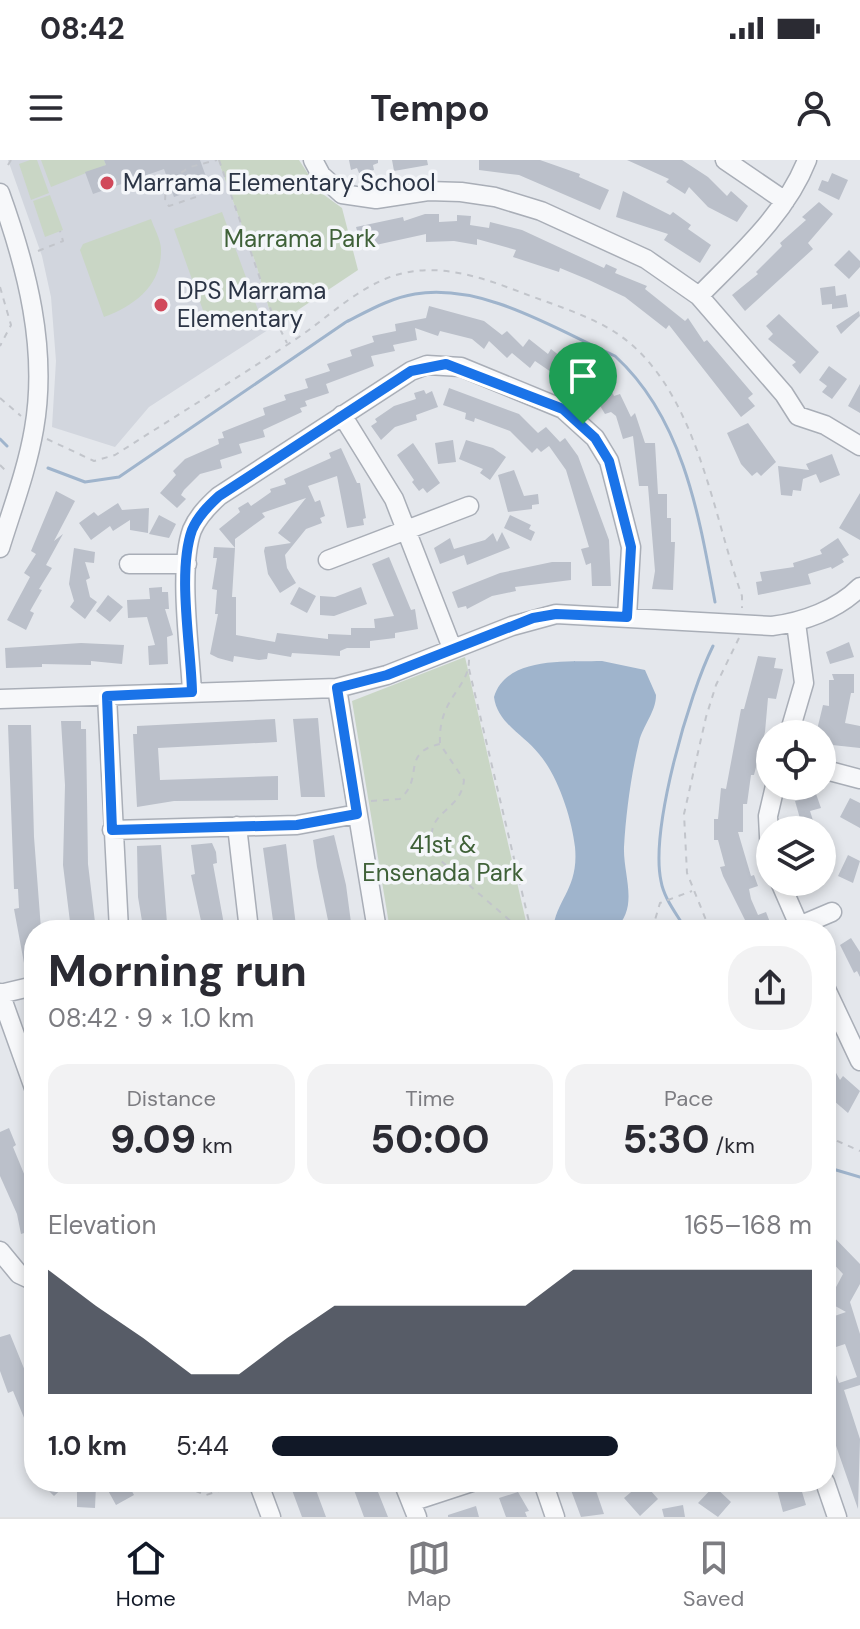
<!DOCTYPE html>
<meta charset="utf-8">
<style>
:root{--surface:#fff;--page:#f2f2f3;--text:#2b2b33;--muted:#7c7c81;--line:#e1e1e2;--accent:#111827}
body{margin:0;font-family:"DM Sans",sans-serif;background:var(--page);color:var(--text);height:100vh;display:flex;flex-direction:column;font-size:30px;white-space:nowrap}
*{box-sizing:border-box;margin:0}
p{font-size:26px;color:var(--muted)}
.icon{flex:none;width:44px;height:44px;fill:none;stroke:currentColor;stroke-width:2;stroke-linecap:round;stroke-linejoin:round}
.map{position:relative;flex:1;overflow:hidden}
.side{position:absolute;left:24px;top:760px;width:812px;height:572px;display:flex;flex-direction:column;background:var(--surface);border-radius:32px;box-shadow:0 4px 12px #0003}
.side>*{flex:none}
.controls{position:absolute;left:756px;top:560px;display:grid;gap:16px}
.controls a{display:grid;place-items:center;width:80px;height:80px;border-radius:50%;background:var(--surface);box-shadow:0 4px 12px #0003;font-size:40px}
.pin{position:absolute;display:grid;place-items:center;width:68px;height:68px;color:#fff;margin:-82px -34px;border-radius:50% 50% 50% 0;rotate:-45deg;box-shadow:0 0 8px #0007}
.pin .icon{rotate:45deg}
.round{display:grid;place-items:center;flex:none;width:84px;height:84px;border-radius:32px;background:var(--page)}
.overview{display:flex;align-items:center;justify-content:space-between;height:136px;padding:0 24px}
h1{font-size:44px;font-weight:700;line-height:60px}
.stats{display:grid;grid-template-columns:repeat(3,1fr);gap:12px;height:136px;padding:8px 24px}
.stats div{display:grid;align-content:center;border-radius:20px;background:var(--page);text-align:center}
.stats b{font-size:40px;font-weight:700}
.stats small{font-size:22px;font-weight:400}
.stats p{font-size:22px}
.chart{height:224px;padding:16px 24px}
.chart p{display:flex;justify-content:space-between}
.chart svg{width:100%;height:144px;margin-top:8px;fill:var(--accent);opacity:.7}
ul{padding:0 24px;list-style:none;font-size:26px}
li{display:grid;grid-template-columns:128px 96px 1fr;align-items:center;height:60px}
li i{height:20px;border-radius:10px;background:var(--accent)}
.status{display:flex;justify-content:space-between;align-items:center;height:56px;padding:0 40px;background:var(--surface);direction:ltr}
.status svg{height:22px;fill:currentColor}
header{display:flex;justify-content:space-between;align-items:center;height:104px;padding:0 24px;background:var(--surface);font-size:36px;font-weight:700}
.tab-bar{display:flex;justify-content:space-around;align-items:center;height:112px;border-top:2px solid var(--line);background:var(--surface);font-size:22px;color:var(--muted)}
.tab-bar a{display:grid;justify-items:center;gap:4px}
.tab-bar .selected{color:var(--accent)}
.map>svg:first-child{display:block}
.built{fill:#d2d6de}
.green{fill:#c9d6c5}
.water{fill:#9fb4cc}
.lines{fill:none;stroke-linecap:round;stroke-linejoin:round}
.stream{stroke:#9fb4cc;stroke-width:3}
.building{fill:#bbc0ca;fill-rule:evenodd}
.minor-casing{stroke:#a9aeb7;stroke-width:21}
.path{stroke:#c2c5cb;stroke-width:2;stroke-dasharray:6 6;stroke-linecap:butt}
.minor{stroke:#f7f8fa;stroke-width:18}
.route-casing{stroke:#fff;stroke-width:16}
.route{stroke:#1a73e8;stroke-width:10}
.poi-dot{fill:#d1495b;stroke:#f4f6f9;stroke-width:3}
.labels{text-anchor:middle;stroke-width:7;stroke-linejoin:round;paint-order:stroke}
.poi-label{font-size:24px;fill:#2b3445;stroke:#f4f6f9;text-anchor:start}
.park-label{font-size:24px;fill:#3f6138;stroke:#f4f6f9}
</style>
<div class="status"><b>08:42</b><svg viewBox="0 0 49 12"><path d="M0 12V9h3v3zM5 12V6h3v6zM10 12V3h3v9zM15 12V0h3v12zM26 1h20v11H26zM47 4h2v5h-2z"/></svg></div>
<header><svg class="icon" aria-label="menu" viewBox="0 0 24 24"><path d="M4 6h16M4 12h16M4 18h16"/></svg>Tempo<svg class="icon" aria-label="person" viewBox="0 0 24 24"><circle cx="12" cy="8" r="4"/><path d="M4 21q1-7 8-7t8 7"/></svg></header>
<div class="map">
<svg width="860" height="1357" viewBox="0 0 860 1357">
<rect width="100%" height="100%" fill="#e4e7ec"/>
<path class="built" d="M8 0H218L256 104 274 166 149 247 115 287 52 267 56 201 51 137 42 96Z"/>
<path class="green" d="M30 0H37L49 33 31 40 19 4Z
M41 0H104L106 5 51 27Z
M218 0H299L320 32 342 48 358 110 274 166 256 104Z
M50 35 63 70 45 77 33 41Z
M222 52 258 150 209 167 174 69Z
M151 59C154 68 161 80 161 89 162 126 134 146 104 157L80 90 83 84Z
M465 497 528 770H390L352 541Z"/>
<path class="water" d="M602 501 645 510 656 535C656 552 643 565 639 582 631 615 626 653 624 687 623 716 640 748 614 770H553C556 739 579 729 575 687 572 659 558 616 539 594 524 575 497 563 494 537 506 496 568 502 602 501Z"/>
<g class="lines">
<path class="stream" d="M0 279 7 286
M48 308 85 322 119 317 346 162C368 151 390 138 415 134 484 123 555 169 615 196 683 258 699 355 715 442
M686 770C677 754 664 739 661 721 650 669 689 534 713 486
M826 1007 860 1017"/>
</g>
<path class="building" d="M104 0H200L209 25 174 37 164 9 93 34 85 12 106 5Z
M349 0H378V3L373 5 374 10 359 13 357 8 351 10Z
M392 0H427L428 5 394 11Z
M479 0H540L580 14 579 17 609 30 600 50 519 15 479 10Z
M627 0H682L708 17 727 36 731 31 748 46 737 62 708 47 689 27 685 34 666 22 669 19Z
M832 13 848 20 839 40 818 30 822 20 828 22Z
M623 31 670 55 673 52 691 65 688 69 711 85 700 103 664 80 668 74 616 57Z
M819 42 833 54 808 83 813 89 745 151 732 135 758 114 756 112 782 86 780 83 806 60 802 57Z
M425 54H439V62L457 61V55L471 56 470 65 489 68 490 62 522 70 604 108 606 104 617 109 615 113 647 126 645 129 685 161 688 158 704 182 707 180 753 234 748 238 755 246 741 257 669 165 666 169 625 137 589 120 560 108 559 112 513 97 516 90 477 79V85L454 81 426 82V74L362 88 356 67 403 57 404 61Z
M849 90 860 101V107L849 119 834 105Z
M835 126 836 136 846 134 848 147 832 149V144L822 145 820 128Z
M429 146 484 161 502 175 507 171 523 187 529 179 548 194 551 189 570 204 573 199 597 218 604 215 614 236 620 234 631 257 635 253 645 283H655L658 334H667V358H671V382H675L673 430 652 429 655 411 648 326H639L633 276 623 279 616 256 611 252 605 254 582 216 573 227 535 201 530 208 512 193 507 198 489 181 484 189 472 179 440 171 438 176 415 168 417 180 393 185 395 191 371 196 374 206 326 224 329 233 305 241 307 246 300 248 302 252 263 270 265 277 239 284 242 293 220 300 222 308 200 314 184 330 181 335 186 339 177 348 160 333 176 315 173 311 185 299 219 284 218 279 224 278 222 272 265 255 263 248 286 240 284 235 308 228 305 219 330 211 327 204 352 196 350 190 374 182 372 176 396 171 395 164 426 158Z
M859 151 860 156 841 174 836 166Z
M779 154 819 192 800 214 792 205 796 202 768 179 773 174 766 166Z
M829 206 847 219 832 239 822 232 827 226 819 220Z
M860 224V253L848 246Z
M449 228 519 254 538 273 546 267 560 282 565 278 578 296 609 380 611 426H592L591 403 586 405 581 389 589 387 566 310 549 286 541 292 537 288 532 293 510 271 475 258 474 262 465 259 466 253 443 245Z
M424 230 426 234 432 231 438 247 416 255 417 260 395 267 381 280 371 266 377 262 375 259 394 246 416 239 414 233Z
M748 263 776 302 761 316 757 312 752 316 741 304 727 273Z
M453 280 456 302 438 304 435 283Z
M466 280 493 288 506 297 490 320 480 313 483 309 459 299Z
M413 283 440 323 427 333 423 328 419 331 412 322 414 320 397 295Z
M341 288 357 323H360L366 358 363 359 364 365 347 368 337 316 308 326 315 342 320 340 325 356 320 358 322 363 306 369 285 395 287 408 296 423 280 433 268 414 264 391 265 387 291 383 278 373 306 338 262 353 265 357 235 379V388L219 369 240 352 238 348 248 342 251 346 271 332 270 329 286 324 284 319 331 298 329 293Z
M832 294 840 315 820 323 816 314 803 319 801 331 793 330 792 336 781 335 778 306 809 310 806 304Z
M514 310 524 336 538 334 539 344 532 345V349L508 352 498 315Z
M56 331 75 341 54 381 63 374 46 405 52 408 39 429 42 430 30 451 34 453 26 470 7 460 30 417 24 413 36 394 31 391Z
M860 333V380L839 368Z
M118 343 122 350 149 348 148 373 130 370V360L113 371 110 366 91 380 79 363 94 352 98 356Z
M159 355 176 364 169 378 149 374Z
M510 355 531 365 529 369 535 372 531 381 504 368Z
M502 372 510 388 467 405 464 395 440 404 434 388 450 378 454 389 485 380 493 373 497 382Z
M838 378 849 395 842 399 844 402 832 409 831 407 808 414 811 424 758 435 756 422 762 421 760 412 794 407 793 403 822 394 820 390Z
M214 387 235 388 232 437H236V475L275 482 277 473 328 479V474L351 475V468H375L374 459 394 456 372 404 389 397 411 450 415 449 418 469 395 473V478L370 481V488H347L340 491V496L292 493 291 497 268 493 267 499 259 500 234 496 233 502 218 498 210 494 218 454H215L217 430 212 429 217 398H213Z
M74 388 95 392 94 403 85 402 90 418 86 420 90 437 97 442 85 459 70 447 74 441 69 424Z
M552 402H571V420L515 427 516 431 492 436 467 449 466 446 458 448 452 432 500 413Z
M162 427V432H168L169 449H165L173 475 167 477 168 504 149 505 148 486 155 485 147 457 128 458 127 440 150 439 149 428Z
M299 427 316 436 307 453 290 444Z
M361 427 367 444 334 456 320 455V436L335 437Z
M108 435 123 447 110 462 96 451Z
M849 482 854 497 830 504 826 492Z
M81 483 124 485 122 504 91 501V505L42 504V507L6 508 5 488Z
M758 496 776 498 774 508 783 509 776 539 768 538 765 572 754 615H751L747 644H743V672H738L751 716 754 715 758 726 749 729 751 739 758 755 766 752 773 770H750L723 716 720 707 725 706 718 680H714V659H718L721 628 726 629 741 549H744Z
M832 514H854V533H851L845 563 860 566V588L823 584 824 576 816 574 823 545 829 546V520H834Z
M318 558 325 637H301L293 559Z
M275 559 277 582 158 588 160 620 278 616V640L174 641 137 647 133 574H137V566Z
M61 561H81V569H86L88 704 95 762 90 763 91 770H71L63 705 65 625Z
M8 565H31L34 677 41 769 34 770V800L24 803 14 749 19 748 18 729H14Z
M815 631 821 648 810 651 816 670H783L801 662 795 641 808 638 807 633Z
M850 638 860 643V668L840 657Z
M334 675 346 725 352 770H330L317 707 313 680Z
M212 683 216 692 217 703 213 704 225 770H203L191 715 195 714 191 685Z
M286 684 296 766 274 768 263 688Z
M161 685 167 763 147 766 146 760 142 761 138 737 137 686Z
M848 695 860 701 853 723 838 716Z
M851 778 860 792V817L857 811 854 813 840 785Z
M826 895 840 920 843 916 860 931 848 953 826 934Z
M9 968 16 985 13 987 34 1038V1070L21 1074 17 1054 0 1016V972Z
M826 1069 860 1104V1124L850 1142 860 1174V1225L844 1230 860 1279 858 1349 826 1257V1159L846 1152 828 1142 843 1114 826 1096ZM845 1184 857 1217 839 1223 827 1190Z
M10 1174 34 1233V1282L13 1231 8 1233 0 1211V1177Z
M40 1322H69L54 1336Z
M111 1322H127L134 1335 116 1345 105 1325Z
M289 1322H313L326 1357H302Z
M351 1322H374L388 1357H364Z
M568 1322H593L604 1354 581 1357Z
M643 1322 658 1339 640 1356 624 1338Z
M775 1322H799L806 1345 783 1352Z
M77 1326H96L95 1348 77 1347Z
M714 1326 731 1342 718 1357 698 1343Z
M518 1332 529 1351 525 1352 527 1357H506L499 1338Z
M683 1345 685 1357H664L662 1349Z
M476 1346 479 1357H448V1355Z"/>
<g class="lines">
<g class="minor-casing">
<path id="minor" d="M313 0 321 15 342 34 376 39 428 31 461 32 495 37 541 51 646 99 699 136 784 234 798 256 825 265 860 286
M725 0 785 41
M0 33C27 108 48 189 34 269 27 310 12 349 0 388
M699 136C739 95 786 54 807 0
M342 255 394 339 452 488
M328 400 469 346
M129 404H187
M337 528 377 770
M192 532C190 489 178 409 192 370 198 356 208 346 219 336L411 211 427 205 461 207 563 249 595 278 609 301 631 387 627 457
M107 536 119 770
M0 539 337 528 387 515 512 466 556 454 772 466C803 462 837 450 860 427
M789 574 804 523 796 463
M822 609 860 619
M237 666 249 770
M112 670 297 665 357 654
M770 696 768 656 775 626
M780 722 801 770
M799 766 832 752
M826 829 860 901
M0 833 34 928
M0 834 34 826
M0 1091 19 1114 34 1121
M258 1322 271 1357
M403 1322 417 1357
M543 1322 555 1357
M825 1322 837 1357
M411 1342 472 1322"/>
</g>
<path class="path" d="M219 0 272 153 287 183
M8 5 11 0
M196 37 169 46 165 42 166 22 190 7 217 0
M38 91 63 81 60 71
M0 127 11 165 0 186
M0 238 21 256
M47 279 94 301 115 295C176 256 239 217 299 177 328 157 352 133 385 119 430 100 476 115 520 132 549 143 582 153 610 169 696 220 711 350 742 436V448
M0 305 8 313
M469 509 531 770
M440 583C438 537 470 529 469 498
M371 641 400 639C425 617 400 593 440 584L464 620C461 656 413 651 440 700L521 770
M652 770 660 743 692 731
M710 770 687 713 684 654 706 557 716 525 739 478
M826 976 860 991
M173 1322 206 1335 241 1324"/>
<use href="#minor" class="minor"/>
</g>
<g class="lines">
<g class="route-casing">
<path id="route" d="M446 204 563 249 595 278 609 301 631 387 627 457 556 454 533 458 387 515 337 528 357 654 297 665 112 670 107 536 192 532C191 486 177 413 192 370 198 356 208 346 219 336L411 211Z"/>
</g>
<use href="#route" class="route"/>
</g>
<g class="poi-dot">
<circle cx="107" cy="23" r="8"/>
<circle cx="161" cy="145" r="8"/>
</g>
<g class="labels">
<g class="poi-label">
<text x="123" y="31">Marrama Elementary School</text>
<text x="177" y="139">DPS Marrama<tspan x="177" dy="28">Elementary</tspan></text>
</g>
<g class="park-label">
<text x="300" y="87">Marrama Park</text>
<text x="443" y="693">41st &amp;<tspan x="443" dy="28">Ensenada Park</tspan></text>
</g>
</g>
</svg>
<div class="controls">
<a><svg class="icon" aria-label="locate" viewBox="0 0 24 24"><circle cx="12" cy="12" r="6"/><path d="M12 2v4M12 18v4M2 12h4M18 12h4"/></svg></a>
<a><svg class="icon" aria-label="layers" viewBox="0 0 24 24"><path d="M12 4l9 5-9 5-9-5zM3 14l9 5 9-5"/></svg></a>
</div>
<div class="pin" style="left:583px;top:264px;background:#1e9e55"><svg class="icon" aria-label="arrive" viewBox="0 0 24 24"><path d="M6 21V4h12l-3 4 3 4H6"/></svg></div>
<section class="side">
<div class="overview"><div><h1>Morning run</h1><p>08:42 · 9 × 1.0 km</p></div><a class="round"><svg class="icon" aria-label="share" viewBox="0 0 24 24"><path d="M12 15V3M7 8l5-5 5 5M5 13v7h14v-7"/></svg></a></div>
<div class="stats">
<div><p>Distance</p><b>9.09<small> km</small></b></div>
<div><p>Time</p><b>50:00</b></div>
<div><p>Pace</p><b>5:30<small> /km</small></b></div>
</div>
<div class="chart"><p><span>Elevation</span>165–168 m</p>
<svg viewBox="0 0 160 44" preserveAspectRatio="none"><path d="M0 44V6L10 17L20 27L30 38L40 38L50 27L60 17L70 17L80 17L90 17L100 17L110 6L120 6L130 6L140 6L150 6L160 6V44z"/></svg>
</div>
<ul>
<li><b>1.0 km</b>5:44<i style="width:64%"></i></li>
</ul>
</section>
</div>
<nav class="tab-bar">
<a class="selected"><svg class="icon" aria-label="home" viewBox="0 0 24 24"><path d="M3 11l9-7 9 7M6 9v11h12V9"/></svg>Home</a>
<a><svg class="icon" aria-label="map" viewBox="0 0 24 24"><path d="M3 6l6-2 6 2 6-2v14l-6 2-6-2-6 2zM9 4v14M15 6v14"/></svg>Map</a>
<a><svg class="icon" aria-label="saved" viewBox="0 0 24 24"><path d="M7 4h10v16l-5-4-5 4z"/></svg>Saved</a>
</nav>
